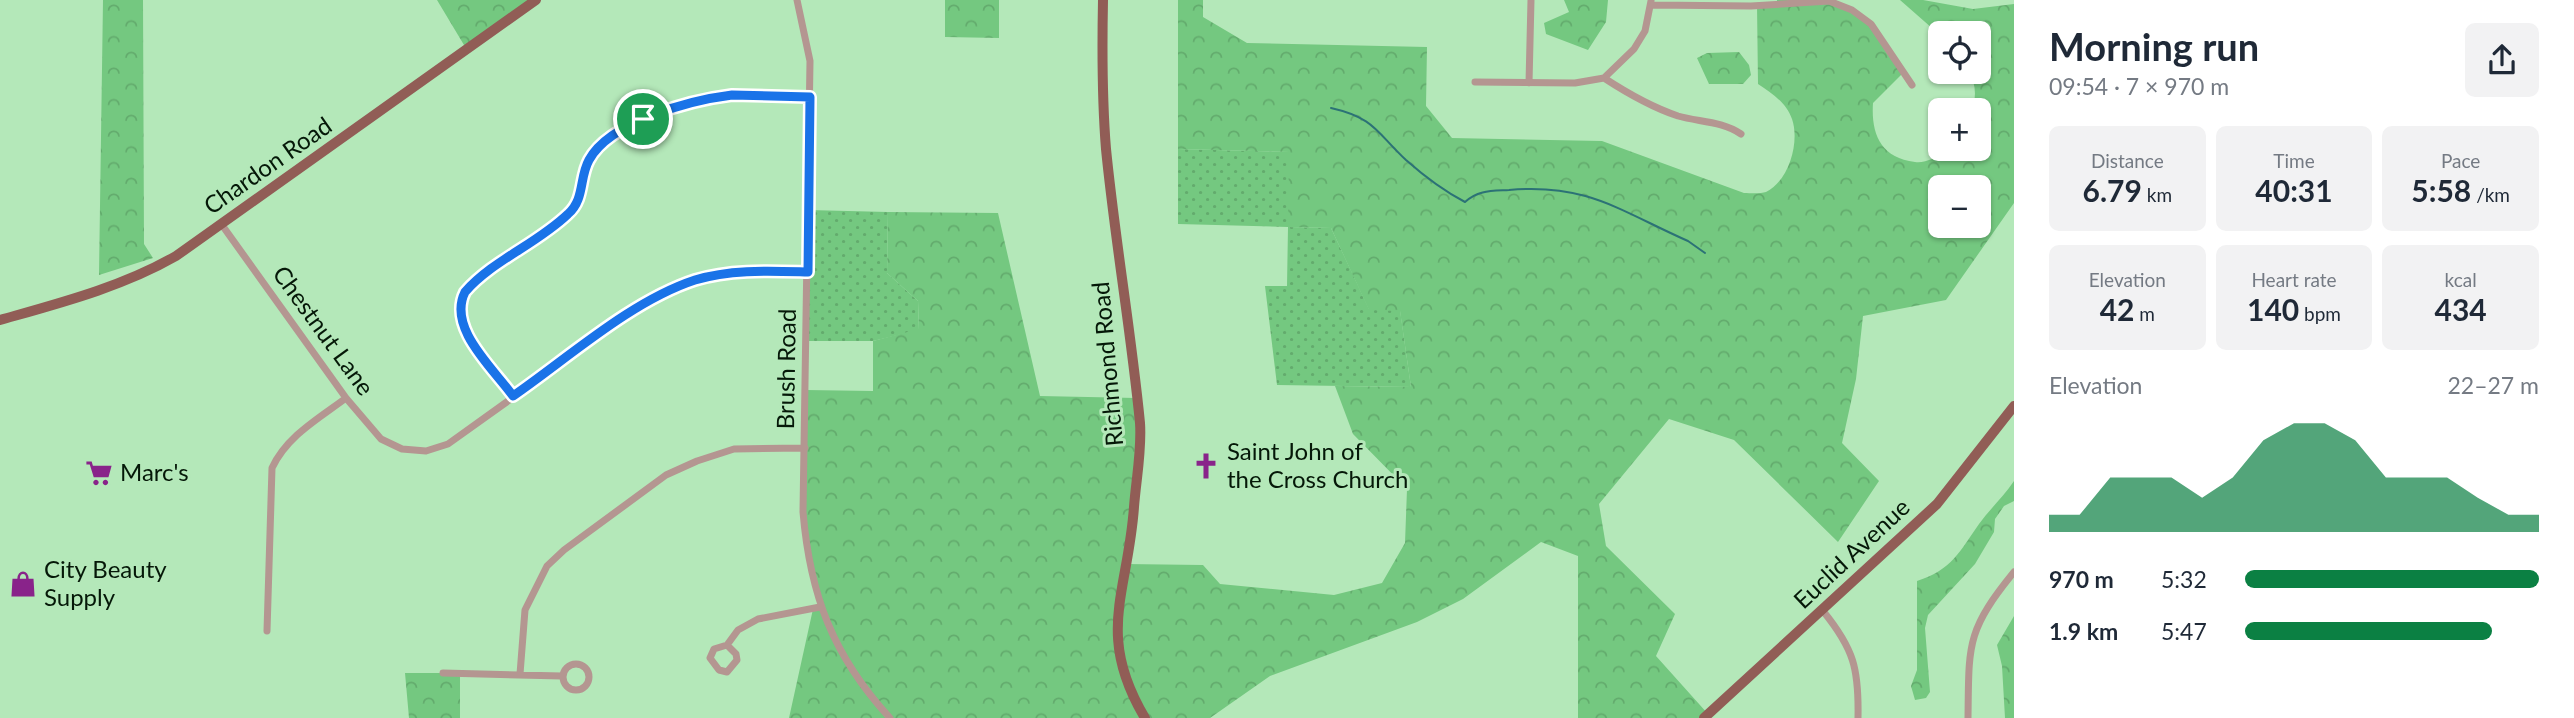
<!DOCTYPE html>
<meta charset="utf-8">
<style>
:root{--surface:#fff;--page:#f2f2f3;--text:#1f2937;--muted:#747a83;--accent:#0b8043}
body{margin:0;font-family:Lato,sans-serif;background:var(--page);color:var(--text);height:100vh;display:flex;flex-direction:column;font-size:26px;white-space:nowrap}
*{box-sizing:border-box;margin:0}
p{font-size:23px;color:var(--muted)}
.icon{flex:none;width:38px;height:38px;fill:none;stroke:currentColor;stroke-width:2;stroke-linecap:round;stroke-linejoin:round}
.map{position:relative;flex:1;overflow:hidden}
.details{display:flex;flex-direction:column;background:var(--surface);width:560px}
.details>*{flex:none}
.fabs{position:absolute;left:1928px;top:21px;display:grid;gap:14px}
.fabs a{display:grid;place-items:center;width:63px;height:63px;border-radius:10px;background:var(--surface);box-shadow:0 2px 5px #0004;font-size:35px}
.pin{position:absolute;display:grid;place-items:center;width:60px;height:60px;color:#fff;margin:-30px;border:4px solid #fff;border-radius:50%;box-shadow:0 2px 7px #0007}
.round{display:grid;place-items:center;flex:none;width:74px;height:74px;border-radius:10px;background:var(--page)}
.overview{display:flex;align-items:center;justify-content:space-between;height:119px;padding:0 35px}
h1{font-size:38px;font-weight:700;line-height:52px}
.metrics{display:grid;grid-template-columns:repeat(3,1fr);gap:10px;height:119px;padding:7px 35px}
.metrics div{display:grid;align-content:center;border-radius:10px;background:var(--page);text-align:center}
.metrics b{font-size:30px;font-weight:700}
.metrics small{font-size:19px;font-weight:400}
.metrics p{font-size:19px}
.chart{height:196px;padding:14px 35px}
.chart p{display:flex;justify-content:space-between}
.chart svg{width:100%;height:126px;margin-top:7px;fill:var(--accent);opacity:.7}
ul{padding:0 35px;list-style:none;font-size:23px}
li{display:grid;grid-template-columns:112px 84px 1fr;align-items:center;height:52px}
li i{height:18px;border-radius:9px;background:var(--accent)}
main{display:flex;flex:1;min-height:0}
.map>svg:first-child{display:block}
.grass{fill:url(#grass-dots)}
.forest{fill:url(#forest-crowns);fill-rule:evenodd}
.lines{fill:none;stroke-linecap:round;stroke-linejoin:round}
.stream{stroke:#2c7276;stroke-width:2}
.minor{stroke:#b49691;stroke-width:7}
.major{stroke:#915d56;stroke-width:10}
.route-casing{stroke:#fff;stroke-width:14}
.route{stroke:#1a73e8;stroke-width:9}
.labels{text-anchor:middle;stroke-width:6;stroke-linejoin:round;paint-order:stroke}
.street-label{font-size:24px;fill:#051808;stroke:#b4e8b9}
.poi-label{font-size:24px;fill:#051808;stroke:#b4e8b9;text-anchor:start}
</style>
<main>
<div class="map">
<svg width="2014" height="718" viewBox="0 0 2014 718">
<defs>
<pattern id="grass-dots" width="8" height="8" patternUnits="userSpaceOnUse" patternTransform="scale(1.75)"><rect width="8" height="8" fill="#74c880"/><path d="M2 2h.1M6 6h.1" fill="none" stroke="#63ab6d" stroke-width="1.8" stroke-linecap="round"/></pattern>
<pattern id="forest-crowns" width="20" height="18" patternUnits="userSpaceOnUse" patternTransform="scale(1.75)"><rect width="20" height="18" fill="#74c880"/><path d="M2 6a3 3 0 1 1 6 0M12 15a3 3 0 1 1 6 0" fill="none" stroke="#63ab6d"/></pattern>
</defs>
<rect width="100%" height="100%" fill="#b4e8b9"/>
<path class="grass" d="M1178 149 1289 152V227L1331 228 1369 309 1400 310 1411 387 1277 385 1265 286H1287L1288 227 1178 224Z
M808 210 888 212 887 273 918 301 919 330 873 341H807Z"/>
<path class="forest" d="M103 0H143L144 244 153 258 99 275Z
M437 0H536L467 50Z
M945 0H999V38L945 37Z
M1178 0H1203V17L1247 43 1427 47 1426 106 1452 138 1602 141 1744 193C1750 193 1760 194 1766 192 1789 181 1800 142 1792 119 1786 102 1771 93 1758 84L1757 5 1777 3V0C1853 0 1863 11 1904 72L1873 103C1871 133 1880 158 1915 162 1924 164 1938 156 1947 153L1949 149H1979V110H1971C1977 99 1976 83 1969 72H1979V33H1941V36L1900 0H1923L1973 9 2014 4V203L1946 300 1863 316 1856 379 1842 443 1879 481 1838 542 1734 440 1669 419 1599 504 1606 546 1675 614 1656 656 1708 714 1704 718H1578V556L1541 542 1463 599 1417 622 1270 676 1210 718H789L813 609 820 607 806 547V390L873 391V341L919 329 918 301 887 273 888 212 998 213 1040 396 1136 398 1139 419 1125 564 1203 565 1220 584 1334 595 1382 583 1405 543 1407 489 1353 434 1335 386 1411 387 1400 311 1369 310 1331 228 1288 227 1289 152 1178 149ZM1941 187H1979V226H1941Z
M1564 0H1608L1606 22 1588 50 1546 34 1544 23 1569 12Z
M1739 52 1749 65 1751 75 1743 84H1709L1697 58 1707 53Z
M2014 481V501L2004 506 1995 519 1994 532 1975 564 1928 615 1925 628 1930 692 1926 698 1915 700 1911 686 1917 670V581C1952 570 1960 551 1979 524 1990 509 2004 496 2014 481Z
M2014 616V718H2005L2002 666 1997 645Z
M405 673H460V718H409Z"/>
<g class="lines">
<path class="stream" d="M1331 108C1375 118 1376 132 1406 160 1424 176 1444 191 1465 202 1478 190 1491 191 1509 190 1587 183 1620 211 1688 241L1705 253"/>
<path class="minor" d="M797 0 810 61 803 512C810 595 833 656 890 718
M1652 5 1751 6 1829 1 1852 10 1871 24 1912 85
M1604 78C1627 93 1651 107 1678 116 1699 122 1722 121 1741 134
M1475 82 1575 83 1604 78 1634 49 1645 31 1651 1
M1529 83 1531 0
M222 225 346 398 381 439 402 449 426 451 448 444 631 313C695 275 734 269 808 272
M513 396C499 378 459 334 459 312 459 281 534 239 559 221 591 199 574 180 591 157 601 144 615 136 629 128 687 94 745 95 810 97
M1823 611C1854 649 1859 669 1858 718
M267 631 272 468C287 436 318 419 346 398
M727 645 736 654 737 660 727 672 719 670 710 658 714 649 727 645 738 630 758 619 820 607
M563 677a13 13 0 1 1 26 0a13 13 0 1 1-26 0Z
M443 673 562 676
M520 674 525 610 547 566 564 550 666 475 697 461 734 449 805 448
M1968 718C1969 644 1966 631 2014 572"/>
<path class="major" d="M1103 0C1102 49 1102 99 1106 149 1115 240 1131 331 1140 423 1142 450 1136 480 1134 507 1128 593 1095 634 1145 718
M0 320C60 303 122 287 176 256L536 0
M1704 718 1937 504 2014 406"/>
</g>
<g class="lines">
<g class="route-casing">
<path id="route" d="M732 95 810 97 808 272C770 271 731 269 695 280 631 301 568 358 513 396 493 368 447 328 465 292 493 260 537 244 568 214 585 199 579 178 589 160 610 121 692 100 732 95Z"/>
</g>
<use href="#route" class="route"/>
</g>
<defs>
<g id="church-bare" transform="scale(2.1)"><path d="M-1.2-6h2.4v3.5h3.3v2.4h-3.3V6h-2.4V-.1h-3.3v-2.4h3.3Z" fill="#89238a" stroke="#b4e8b9" stroke-width="2.5" paint-order="stroke"/></g>
<g id="supermarket-bare" transform="scale(2.1)"><path d="M-6-5.5h2.5l.6 2H6L4.5 2H-2.5L-4.4-4H-6ZM-1.5 3.2a1.3 1.3 0 1 0 .1 0ZM3 3.2a1.3 1.3 0 1 0 .1 0Z" fill="#89238a" stroke="#b4e8b9" stroke-width="2.5" paint-order="stroke"/></g>
<g id="shop-bare" transform="scale(2.1)"><path d="M-5-2.5h2.3a2.7 3.5 0 0 1 5.4 0H5L5.5 6h-11ZM-1.5-2.5h3a1.5 2.3 0 0 0-3 0Z" fill="#89238a" stroke="#b4e8b9" stroke-width="2.5" paint-order="stroke"/></g>
</defs>
<g fill-rule="evenodd">
<use href="#church-bare" x="1206" y="466"/>
<use href="#supermarket-bare" x="99" y="473"/>
<use href="#shop-bare" x="23" y="584"/>
</g>
<g class="labels">
<g class="street-label">
<text transform="translate(268 166) rotate(-35)" y="8">Chardon Road</text>
<text transform="translate(323 331) rotate(54)" y="8">Chestnut Lane</text>
<text transform="translate(1108 364) rotate(-95)" y="8">Richmond Road</text>
<text transform="translate(787 369) rotate(-89)" y="8">Brush Road</text>
<text transform="translate(1852 554) rotate(-43)" y="8">Euclid Avenue</text>
</g>
<g class="poi-label">
<text x="1227" y="460">Saint John of<tspan x="1227" dy="28">the Cross Church</tspan></text>
<text x="120" y="481">Marc's</text>
<text x="44" y="578">City Beauty<tspan x="44" dy="28">Supply</tspan></text>
</g>
</g>
</svg>
<div class="fabs">
<a><svg class="icon" aria-label="locate" viewBox="0 0 24 24"><circle cx="12" cy="12" r="6"/><path d="M12 2v4M12 18v4M2 12h4M18 12h4"/></svg></a>
<a>+</a>
<a>−</a>
</div>
<div class="pin" style="left:643px;top:119px;background:#1e9e55"><svg class="icon" aria-label="arrive" viewBox="0 0 24 24"><path d="M6 21V4h12l-3 4 3 4H6"/></svg></div>
</div>
<section class="details">
<div class="overview"><div><h1>Morning run</h1><p>09:54 · 7 × 970 m</p></div><a class="round"><svg class="icon" aria-label="share" viewBox="0 0 24 24"><path d="M12 15V3M7 8l5-5 5 5M5 13v7h14v-7"/></svg></a></div>
<div class="metrics">
<div><p>Distance</p><b>6.79<small> km</small></b></div>
<div><p>Time</p><b>40:31</b></div>
<div><p>Pace</p><b>5:58<small> /km</small></b></div>
</div>
<div class="metrics">
<div><p>Elevation</p><b>42<small> m</small></b></div>
<div><p>Heart rate</p><b>140<small> bpm</small></b></div>
<div><p>kcal</p><b>434</b></div>
</div>
<div class="chart"><p><span>Elevation</span>22–27 m</p>
<svg viewBox="0 0 160 44" preserveAspectRatio="none"><path d="M0 44V38L10 38L20 25L30 25L40 25L50 32L60 25L70 12L80 6L90 6L100 12L110 25L120 25L130 25L140 32L150 38L160 38V44z"/></svg>
</div>
<ul>
<li><b>970 m</b>5:32<i style="width:100%"></i></li>
<li><b>1.9 km</b>5:47<i style="width:84%"></i></li>
</ul>
</section>
</main>
